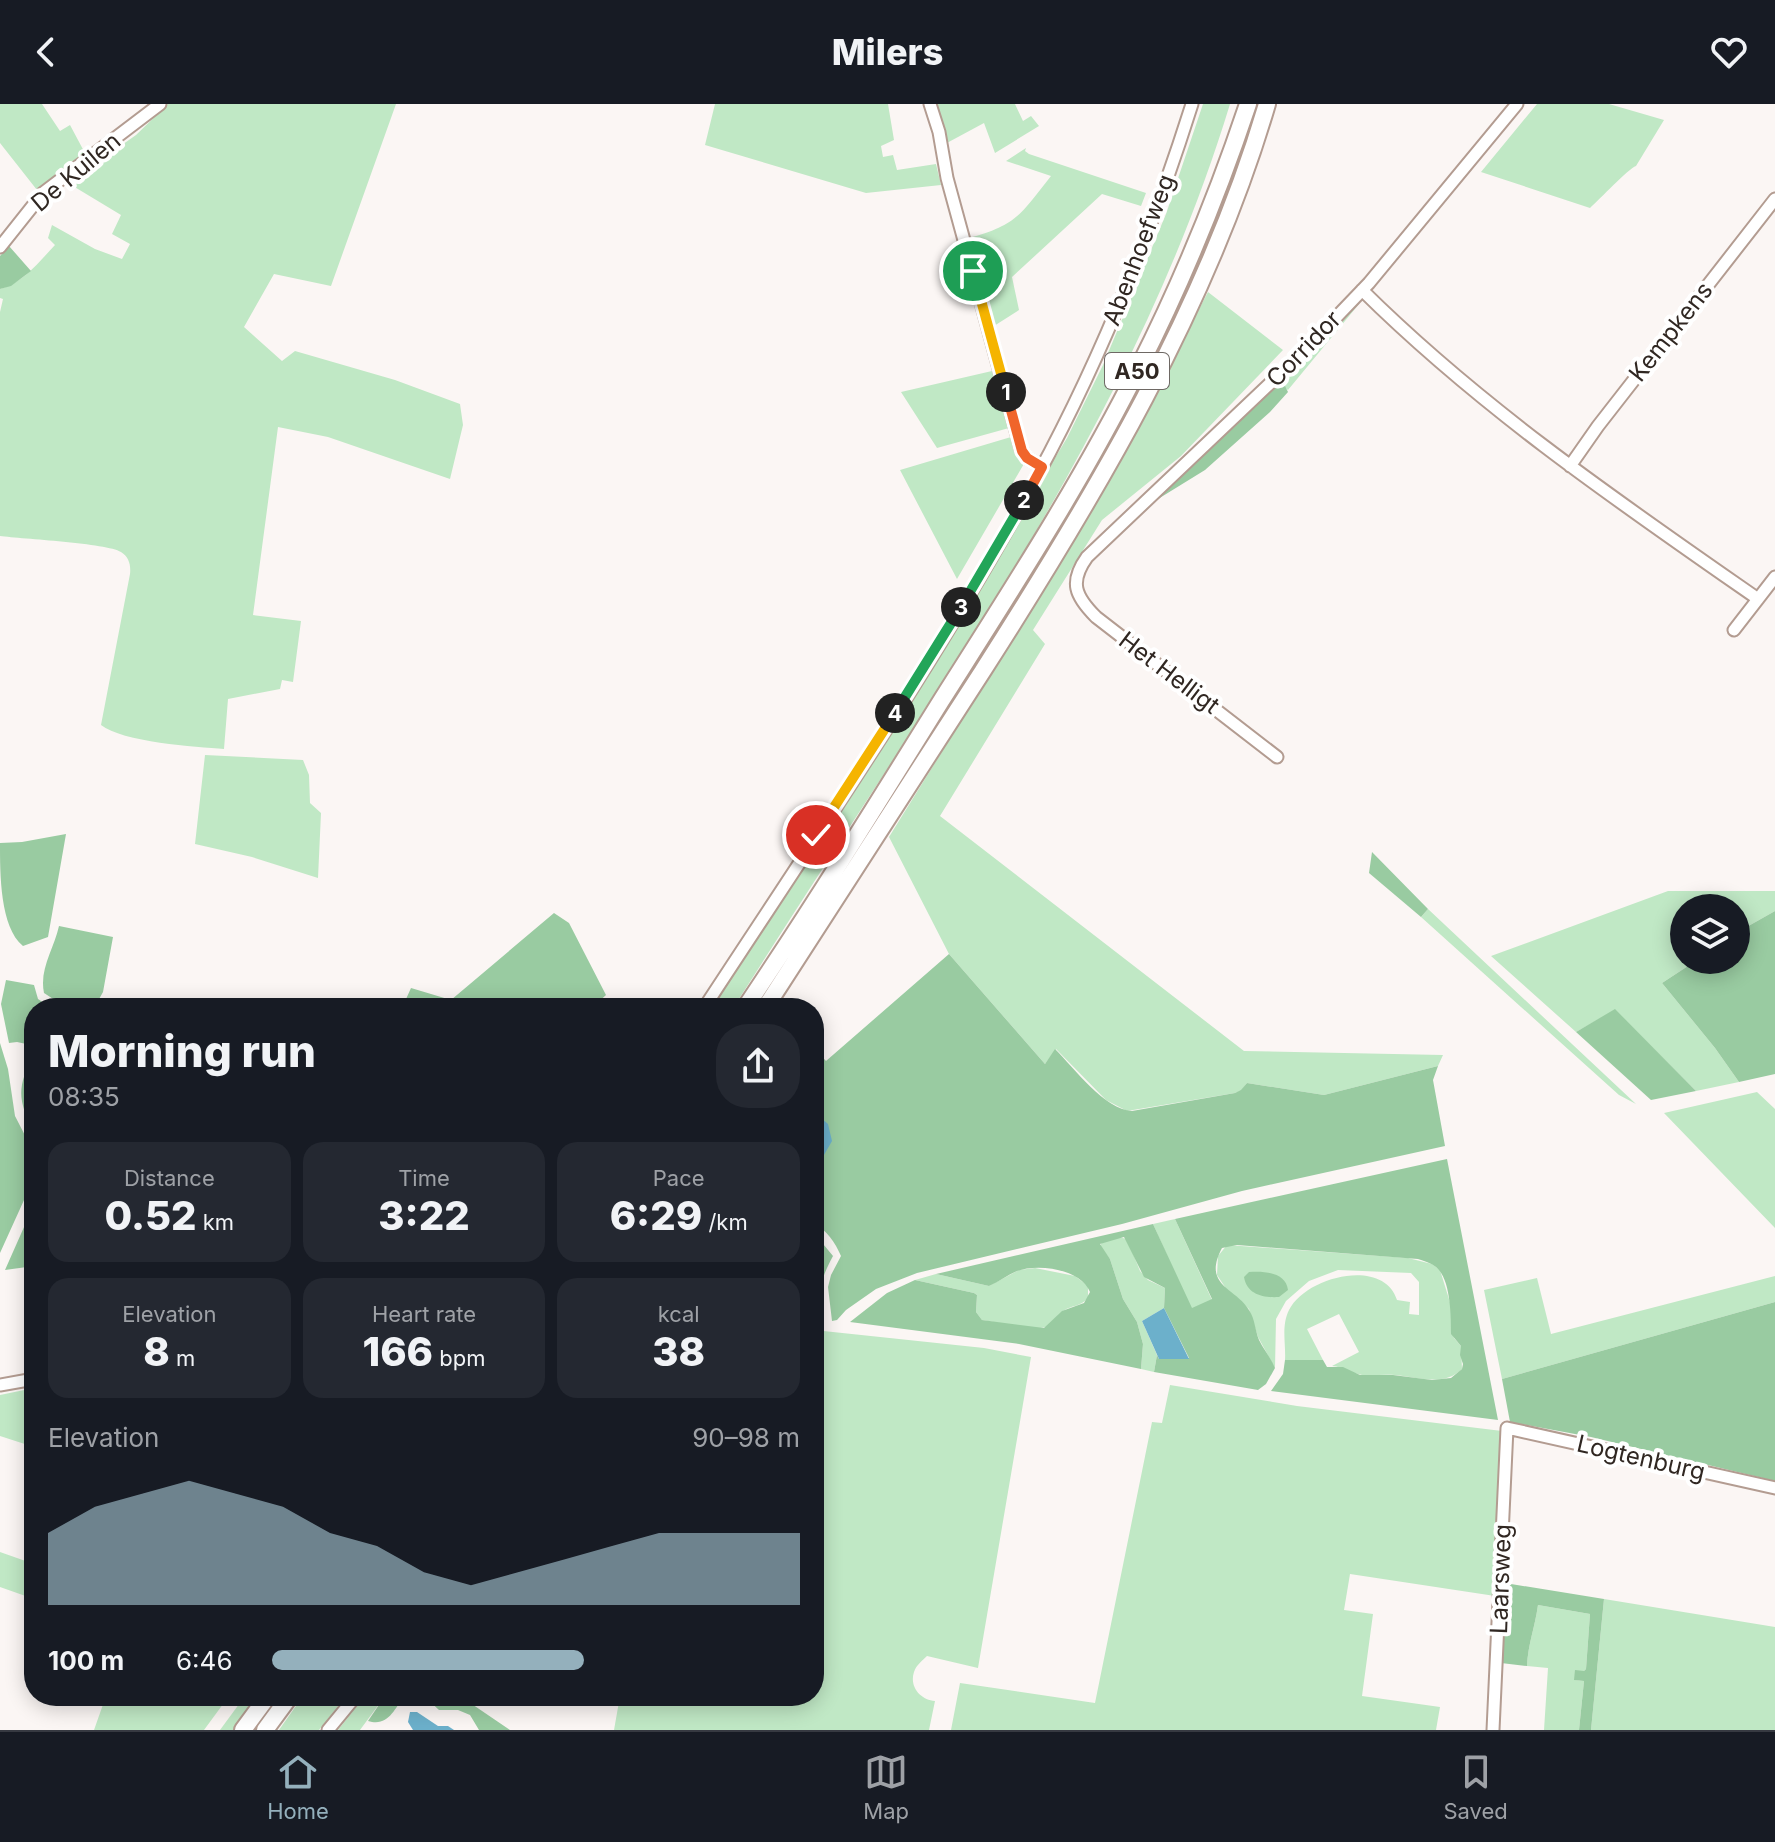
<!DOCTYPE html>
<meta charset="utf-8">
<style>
:root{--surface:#171b24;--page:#242831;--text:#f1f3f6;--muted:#9ea1a6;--line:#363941;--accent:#94b0bc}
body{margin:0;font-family:Inter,sans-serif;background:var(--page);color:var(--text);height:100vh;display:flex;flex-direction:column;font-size:30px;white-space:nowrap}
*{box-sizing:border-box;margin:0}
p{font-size:26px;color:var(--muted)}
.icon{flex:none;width:44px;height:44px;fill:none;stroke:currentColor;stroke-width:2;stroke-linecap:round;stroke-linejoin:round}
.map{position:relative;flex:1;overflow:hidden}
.drawer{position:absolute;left:24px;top:894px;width:800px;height:708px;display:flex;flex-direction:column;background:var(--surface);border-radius:32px;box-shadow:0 4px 20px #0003}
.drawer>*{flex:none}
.tools{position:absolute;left:1670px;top:790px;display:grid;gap:16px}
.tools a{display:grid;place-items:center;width:80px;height:80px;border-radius:50%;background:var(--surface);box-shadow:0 4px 20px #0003;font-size:40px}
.pin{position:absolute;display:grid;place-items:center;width:68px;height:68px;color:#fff;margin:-34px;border:4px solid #fff;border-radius:50%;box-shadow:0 2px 8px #0007}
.km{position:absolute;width:40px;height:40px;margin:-20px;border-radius:50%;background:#222;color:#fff;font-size:22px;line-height:40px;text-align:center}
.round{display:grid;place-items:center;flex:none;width:84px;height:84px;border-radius:32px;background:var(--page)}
.summary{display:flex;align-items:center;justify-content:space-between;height:136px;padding:0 24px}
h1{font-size:44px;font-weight:800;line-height:60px}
.stats{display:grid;grid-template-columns:repeat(3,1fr);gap:12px;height:136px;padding:8px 24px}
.stats div{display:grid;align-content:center;border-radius:20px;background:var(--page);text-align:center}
.stats b{font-size:40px;font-weight:800}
.stats small{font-size:22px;font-weight:400}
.stats p{font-size:22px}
.chart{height:224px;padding:16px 24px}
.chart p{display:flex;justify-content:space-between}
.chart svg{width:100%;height:144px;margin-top:8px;fill:var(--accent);opacity:.7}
ul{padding:0 24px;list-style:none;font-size:26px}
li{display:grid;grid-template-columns:128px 96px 1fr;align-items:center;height:60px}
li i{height:20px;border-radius:10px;background:var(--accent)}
header{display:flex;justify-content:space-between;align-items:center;height:104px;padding:0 24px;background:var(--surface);font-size:36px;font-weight:800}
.dock{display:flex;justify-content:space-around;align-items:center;height:112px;border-top:2px solid var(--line);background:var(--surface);font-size:22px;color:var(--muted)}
.dock a{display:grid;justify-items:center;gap:4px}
.dock .active{color:var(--accent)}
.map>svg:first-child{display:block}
.green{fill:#c0e8c5}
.forest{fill:#99cba1}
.water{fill:#6cb0cb}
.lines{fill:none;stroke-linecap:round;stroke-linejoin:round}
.minor-casing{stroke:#b39c91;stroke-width:15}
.highway-casing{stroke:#b39c91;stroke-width:20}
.minor{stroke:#fff;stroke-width:11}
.highway{stroke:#fff;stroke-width:16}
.split-1-casing{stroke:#fff;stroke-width:16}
.split-2-casing{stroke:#fff;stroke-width:16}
.split-3-casing{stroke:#fff;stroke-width:16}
.split-4-casing{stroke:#fff;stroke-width:16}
.split-5-casing{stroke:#fff;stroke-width:16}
.split-1{stroke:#f5b400;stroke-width:10}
.split-2{stroke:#f0652b;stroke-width:10}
.split-3{stroke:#22a559;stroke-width:10}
.split-4{stroke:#22a559;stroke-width:10}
.split-5{stroke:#f5b400;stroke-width:10}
.labels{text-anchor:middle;stroke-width:8;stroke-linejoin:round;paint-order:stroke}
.shield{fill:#fff;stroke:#6e6864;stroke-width:2}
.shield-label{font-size:22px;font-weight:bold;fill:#302722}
.street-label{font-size:24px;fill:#302722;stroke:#fff}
</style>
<header><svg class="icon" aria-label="back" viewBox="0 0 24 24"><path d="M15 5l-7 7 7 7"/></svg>Milers<svg class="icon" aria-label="heart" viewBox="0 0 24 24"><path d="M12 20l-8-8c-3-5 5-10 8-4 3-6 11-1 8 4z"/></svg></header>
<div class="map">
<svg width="1775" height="1626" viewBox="0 0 1775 1626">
<rect width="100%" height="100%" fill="#fbf6f4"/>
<path class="green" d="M0 0H42L60 27 70 21 86 51 37 86 0 39Z
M168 0H396L331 182 274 170 244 223 282 257 295 247 395 276 460 300 463 321 450 375 328 333 278 323 253 511 301 517 293 578 282 576 280 585 228 595 224 645C196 643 122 638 101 621L130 470C131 461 129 453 121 448 107 439 22 435 0 432V208L3 195 0 194V185C24 178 38 159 55 141L48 134 52 121 95 145 122 155 130 140 112 130 121 111 68 79 136 31Z
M715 0H888L894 36 881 42 883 53 893 51 897 66 936 60 941 81 866 89 705 41Z
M935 0H1015L1023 17 1031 12 1039 22 995 49 984 19 945 40Z
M1203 0H1230C1155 246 1023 457 884 670 833 748 783 826 733 904H711L928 565 1067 334 1103 261 1166 110Z
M1537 0H1609L1664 16 1636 62C1628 65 1600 95 1590 104L1481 68Z
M1026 44 1025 47 1029 50 1146 89 1141 102 1102 90 1012 173 1019 206 994 222 969 134C1017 121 1021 110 1051 72L1006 57Z
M1208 188 1283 246 1181 352 1102 416 1033 526 1045 540 940 712 1244 947 1443 951 1438 962 1324 991 1247 979 1241 987 1235 989 1127 1007 1106 996 1056 945 1045 960 949 850 889 733 1098 396Z
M1359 200 1288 286 1278 279 1353 202Z
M992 267 1009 324 937 344 901 288Z
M1011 333 1016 347 1025 358 957 475 900 366Z
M205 651 303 656 309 671 310 699 321 709 318 774 252 753 195 740Z
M1668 787H1775V807L1736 829V804H1684V856H1693L1688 862 1662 879 1715 944 1739 978 1696 987 1615 906 1576 928 1491 852Z
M1428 805 1636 1000 1619 991 1421 813Z
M1757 988 1775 1005V1124L1664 1009Z
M1175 1115 1212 1196 1191 1205 1153 1120Z
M1118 1133 1127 1135 1140 1167 1148 1176 1165 1184 1164 1204 1142 1217 1157 1251 1154 1268 1141 1265 1143 1240 1137 1218 1123 1195 1110 1155 1100 1142 1102 1138Z
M1227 1141 1408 1154 1432 1160 1440 1166 1453 1208 1451 1225 1454 1234 1461 1242 1462 1265C1444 1283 1418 1273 1395 1271 1384 1270 1373 1272 1362 1271 1352 1269 1343 1263 1332 1262L1359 1248 1339 1210 1307 1225 1323 1256H1285C1286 1240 1281 1222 1289 1206 1306 1172 1384 1153 1397 1196L1410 1198 1409 1210 1419 1211V1178L1411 1169 1338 1166 1309 1177 1286 1197 1276 1215 1275 1264 1258 1233 1249 1205 1227 1186 1217 1171 1218 1152Z
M1035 1164 1075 1172 1088 1182V1194C1080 1203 1072 1201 1063 1207 1057 1211 1054 1218 1048 1223L1033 1225 982 1216 976 1208 977 1191 974 1189 915 1176 936 1170 989 1182 1019 1166Z
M1775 1172V1198L1502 1275 1484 1186 1537 1174 1551 1230Z
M814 1226 984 1244 1031 1253 978 1564 927 1552C923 1556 916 1561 914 1568 909 1583 921 1596 935 1597L929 1626H614L620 1592H814Z
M1170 1281 1297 1302 1502 1327 1495 1492 1350 1470 1344 1506 1373 1510 1362 1592 1440 1603 1436 1626H951L960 1579 1095 1599 1152 1318 1162 1319Z
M34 1284V1343L0 1332V1291Z
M0 1448 34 1460V1495L0 1483Z
M1604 1495 1775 1523V1626H1591Z
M1538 1501 1590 1510 1586 1565 1575 1576 1584 1577 1579 1626H1544L1548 1564 1527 1562C1528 1540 1535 1523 1538 1501Z
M106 1592H229L204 1626H94Z
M245 1592H259L234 1626H220Z
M303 1592H346L319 1626H279Z
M365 1592H385L360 1626H338Z"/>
<path class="forest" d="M9 142 31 167 11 182 0 185V152Z
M1278 279 1285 282 1288 288 1270 308 1205 366 1158 395Z
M66 730 48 833 23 842C0 823 0 770 0 739L22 738Z
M1372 748 1428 805 1421 813 1369 769Z
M1775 807V970L1739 978 1715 944 1662 879 1688 862 1693 856H1736V829Z
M554 809 569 819 606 891 592 904H402L411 884 451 896Z
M59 822 113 833 103 888 94 904H67L44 889C39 865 54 845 59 822Z
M949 850 1045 960 1055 945C1074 964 1105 1006 1132 1007L1235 989 1241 986 1247 979 1324 991 1438 962 1433 976 1445 1042 1242 1087 1122 1120 917 1169 876 1185 846 1206 837 1216 832 1217 828 1183 831 1171 841 1152C835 1138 827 1127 814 1119V1055L819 1053 816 1008H814V944L826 957Z
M6 876 34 881 38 895 47 901 46 904H34V937L31 941 17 938 9 939 1 900Z
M1615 905 1696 987 1651 996 1576 928Z
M0 939 8 965 15 1012 34 1049V1074L0 1149Z
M34 949V1031C18 994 16 986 34 949Z
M1447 1055 1498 1316 1271 1287 1283 1270 1285 1256H1323L1327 1263H1343L1360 1271H1393L1432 1276 1451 1274 1462 1265 1463 1260 1460 1251 1461 1242 1451 1230C1451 1213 1451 1175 1436 1163 1431 1159 1424 1157 1418 1155L1237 1141 1222 1144C1202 1182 1235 1183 1249 1206 1255 1215 1255 1226 1259 1236 1264 1246 1271 1254 1275 1264L1266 1280 1258 1286 1154 1268 1157 1251 1159 1255 1189 1254 1164 1204 1165 1184 1144 1173 1124 1133 1100 1140 1110 1155 1123 1195 1137 1218 1143 1240 1141 1265 1019 1240 850 1218 887 1189 915 1176 974 1189 977 1191 976 1208 982 1216 1044 1224 1062 1207 1084 1199 1090 1188C1081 1165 1038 1159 1017 1167 1007 1171 999 1178 989 1182L936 1170 1153 1120 1192 1204 1212 1195 1175 1115Z
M32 1105 34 1162 5 1166Z
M814 1129 833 1152C818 1180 820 1185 824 1216L814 1215Z
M1249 1168C1264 1167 1286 1168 1288 1186L1279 1193C1264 1194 1247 1191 1244 1173Z
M1775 1198V1377L1591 1333 1510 1318 1502 1275Z
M1505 1479 1604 1495 1591 1626H1579L1584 1577 1574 1576 1575 1566 1584 1567 1586 1565 1590 1510 1538 1501C1535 1523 1528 1540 1527 1562L1501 1559Z
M385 1592H404C394 1606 388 1623 368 1617Z
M424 1592H460L510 1626H479L470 1611 458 1606H439Z"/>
<path class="water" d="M814 1008 828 1020 832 1037 824 1051 814 1055Z
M1164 1204 1189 1255H1159L1142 1217Z
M410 1608H417L438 1622H448L454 1626H413L408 1618Z"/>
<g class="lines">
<g class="minor-casing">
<path id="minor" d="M930 0 939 28 947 74 1021 345 1027 354 1042 363
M0 143 43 89 160 0
M1362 186C1481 304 1620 399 1758 495
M1570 362 1598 322 1775 95
M1734 526 1775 473
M1277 653 1096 513C1075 492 1069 478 1087 453L1302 249 1369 179 1517 0
M704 904C823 722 948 541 1050 348 1108 237 1154 120 1192 0
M0 1281 34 1275
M328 1626 356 1592
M1493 1626 1507 1324 1775 1384"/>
</g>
<g class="highway-casing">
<path id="highway" d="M745 904C813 803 877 700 941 597 1010 488 1081 379 1139 263 1182 178 1218 90 1248 0
M765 904C838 792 910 680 982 568 1096 390 1207 204 1267 0
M243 1626 268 1592
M265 1626 290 1592"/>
</g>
<use href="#minor" class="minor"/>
<use href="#highway" class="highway"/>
</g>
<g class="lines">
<g class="split-1-casing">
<path id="split-1" d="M973 167 1006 288"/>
</g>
<g class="split-2-casing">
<path id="split-2" d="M1006 288 1022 347 1027 354 1042 363 1024 396"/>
</g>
<g class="split-3-casing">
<path id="split-3" d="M961 503 1024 396"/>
</g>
<g class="split-4-casing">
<path id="split-4" d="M895 609 961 503"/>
</g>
<g class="split-5-casing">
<path id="split-5" d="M816 731 895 609"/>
</g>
<use href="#split-1" class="split-1"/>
<use href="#split-2" class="split-2"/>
<use href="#split-3" class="split-3"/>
<use href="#split-4" class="split-4"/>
<use href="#split-5" class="split-5"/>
</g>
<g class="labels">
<rect class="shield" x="1105" y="249" width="64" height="36" rx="6"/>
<g class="shield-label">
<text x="1137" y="275">A50</text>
</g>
<g class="street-label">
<text transform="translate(76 68) rotate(-40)" y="8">De Kuilen</text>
<text transform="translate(1139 146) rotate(-69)" y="8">Abenhoefweg</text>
<text transform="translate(1671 228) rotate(-52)" y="8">Kempkens</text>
<text transform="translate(1304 245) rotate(-46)" y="8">Corridor</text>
<text transform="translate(1169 569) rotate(37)" y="8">Het Helligt</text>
<text transform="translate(1641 1354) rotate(13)" y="8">Logtenburg</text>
<text transform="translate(1501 1475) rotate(-88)" y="8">Laarsweg</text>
</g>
</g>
</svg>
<div class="tools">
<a><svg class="icon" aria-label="layers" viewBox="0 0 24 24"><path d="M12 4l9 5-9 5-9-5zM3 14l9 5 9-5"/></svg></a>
</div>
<div class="pin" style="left:973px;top:167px;background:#1e9e55"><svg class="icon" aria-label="arrive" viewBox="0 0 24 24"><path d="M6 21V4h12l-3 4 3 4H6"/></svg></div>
<div class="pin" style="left:816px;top:731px;background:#d93025"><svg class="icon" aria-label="check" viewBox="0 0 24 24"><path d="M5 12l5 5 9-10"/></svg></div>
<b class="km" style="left:1006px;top:288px">1</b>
<b class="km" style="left:1024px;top:396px">2</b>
<b class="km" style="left:961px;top:503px">3</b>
<b class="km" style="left:895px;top:609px">4</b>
<section class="drawer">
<div class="summary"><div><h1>Morning run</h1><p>08:35</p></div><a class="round"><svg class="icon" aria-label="share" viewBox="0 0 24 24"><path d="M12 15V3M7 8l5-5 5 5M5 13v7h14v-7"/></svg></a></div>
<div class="stats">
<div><p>Distance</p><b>0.52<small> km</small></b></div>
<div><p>Time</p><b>3:22</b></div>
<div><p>Pace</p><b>6:29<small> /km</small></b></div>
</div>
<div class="stats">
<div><p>Elevation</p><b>8<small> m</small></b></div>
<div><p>Heart rate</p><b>166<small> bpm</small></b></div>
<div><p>kcal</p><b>38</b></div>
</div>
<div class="chart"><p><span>Elevation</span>90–98 m</p>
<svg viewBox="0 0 160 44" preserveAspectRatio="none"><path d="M0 44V22L10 14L20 10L30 6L40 10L50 14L60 22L70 26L80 34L90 38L100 34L110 30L120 26L130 22L140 22L150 22L160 22V44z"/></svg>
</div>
<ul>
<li><b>100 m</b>6:46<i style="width:59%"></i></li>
</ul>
</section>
</div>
<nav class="dock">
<a class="active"><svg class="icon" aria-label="home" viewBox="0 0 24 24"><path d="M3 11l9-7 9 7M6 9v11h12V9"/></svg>Home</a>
<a><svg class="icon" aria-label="map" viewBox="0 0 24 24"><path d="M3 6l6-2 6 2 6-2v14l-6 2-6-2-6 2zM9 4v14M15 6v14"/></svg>Map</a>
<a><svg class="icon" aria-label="saved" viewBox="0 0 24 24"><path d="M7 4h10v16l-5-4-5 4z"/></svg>Saved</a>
</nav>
